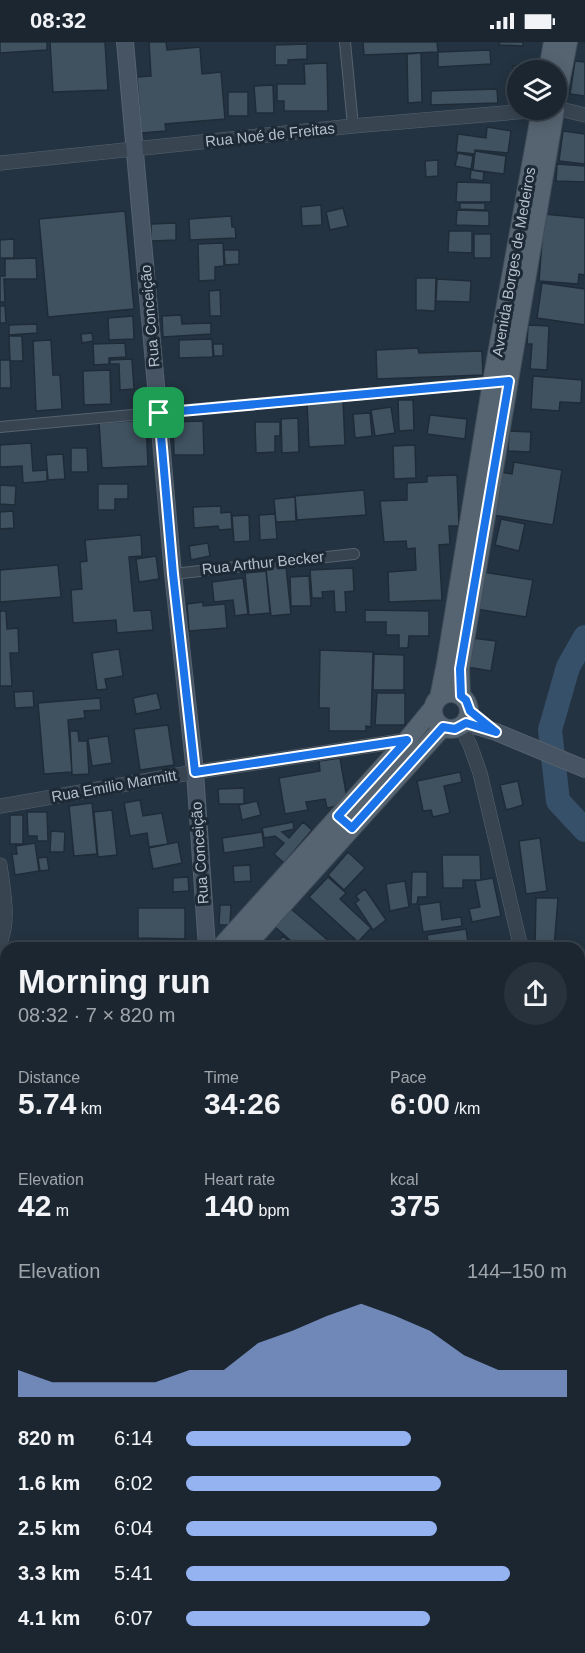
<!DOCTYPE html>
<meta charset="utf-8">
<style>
:root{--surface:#1b2631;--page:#28323d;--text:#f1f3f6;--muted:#a0a5ab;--line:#39434d;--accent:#95b2f1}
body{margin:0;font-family:Helvetica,sans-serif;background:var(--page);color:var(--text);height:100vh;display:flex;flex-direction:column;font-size:22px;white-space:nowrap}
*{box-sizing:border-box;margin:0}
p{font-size:20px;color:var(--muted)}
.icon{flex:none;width:33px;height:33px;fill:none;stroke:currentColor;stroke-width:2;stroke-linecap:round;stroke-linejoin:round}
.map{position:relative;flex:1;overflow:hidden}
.panel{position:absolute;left:0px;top:900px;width:585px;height:711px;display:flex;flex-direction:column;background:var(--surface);border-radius:18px 18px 0 0;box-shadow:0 3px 15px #0003,0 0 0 2px var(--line)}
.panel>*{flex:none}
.controls{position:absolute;left:507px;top:18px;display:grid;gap:12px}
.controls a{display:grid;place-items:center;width:60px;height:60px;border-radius:50%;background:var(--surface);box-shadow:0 3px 15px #0003,0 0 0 2px var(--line);font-size:30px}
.pin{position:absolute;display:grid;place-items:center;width:51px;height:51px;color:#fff;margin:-26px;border-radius:12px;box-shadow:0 3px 9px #0006}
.round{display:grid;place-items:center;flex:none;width:63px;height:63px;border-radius:32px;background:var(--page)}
.overview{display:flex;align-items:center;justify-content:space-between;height:102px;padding:0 18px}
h1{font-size:33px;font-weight:800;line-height:45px}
.stats{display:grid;grid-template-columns:repeat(3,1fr);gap:9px;height:102px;padding:6px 18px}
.stats div{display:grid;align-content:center}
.stats b{font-size:30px;font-weight:800}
.stats small{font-size:16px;font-weight:400}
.stats p{font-size:16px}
.chart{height:168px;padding:12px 18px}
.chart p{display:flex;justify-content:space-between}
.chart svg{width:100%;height:108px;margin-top:6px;fill:var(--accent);opacity:.7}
ul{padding:0 18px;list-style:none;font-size:20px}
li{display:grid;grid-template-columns:96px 72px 1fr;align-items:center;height:45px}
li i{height:15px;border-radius:8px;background:var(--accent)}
.status{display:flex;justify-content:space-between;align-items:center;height:42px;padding:0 30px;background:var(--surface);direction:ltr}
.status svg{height:16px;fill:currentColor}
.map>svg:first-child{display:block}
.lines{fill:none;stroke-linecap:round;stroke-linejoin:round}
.river{stroke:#375069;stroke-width:24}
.building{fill:#405260;stroke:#1f2c38;stroke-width:1.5}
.minor-casing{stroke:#56626e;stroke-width:12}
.tertiary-casing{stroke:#56626e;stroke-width:15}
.secondary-casing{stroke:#56626e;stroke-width:18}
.primary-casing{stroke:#424e5a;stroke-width:20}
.minor{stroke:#384551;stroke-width:10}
.tertiary{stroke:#384551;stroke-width:14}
.secondary{stroke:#465464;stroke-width:16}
.primary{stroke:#566471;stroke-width:18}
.route-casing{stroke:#fff;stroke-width:12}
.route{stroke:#1a73e8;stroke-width:8}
.labels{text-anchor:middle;stroke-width:6;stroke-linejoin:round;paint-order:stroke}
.street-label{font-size:15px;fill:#b5bfcb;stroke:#1d2a36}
</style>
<div class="status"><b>08:32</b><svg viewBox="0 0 49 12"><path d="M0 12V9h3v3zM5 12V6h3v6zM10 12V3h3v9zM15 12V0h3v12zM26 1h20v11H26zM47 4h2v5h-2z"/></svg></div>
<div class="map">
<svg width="585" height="1611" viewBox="0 0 585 1611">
<rect width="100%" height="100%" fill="#243341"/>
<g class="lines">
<path class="river" d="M585 595 568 625 550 688 558 759 585 788
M579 1080 585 1076
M579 1326 585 1327
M30 1611 32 1605"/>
</g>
<path class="building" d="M0 0H47V8L0 11Z
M50 0H105L108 48 53 50Z
M149 0H166L167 8 200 5 202 32 221 30 225 77 165 82 166 89 141 91 137 35 151 34Z
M363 0H437L438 10 364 13Z
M500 0H523V4L499 3Z
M307 2V17L288 18V23H275V3Z
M490 8 491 22 438 25V10Z
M421 11 422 60 408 61 407 12Z
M575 19 585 20V54L570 52Z
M327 21 328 69H284V59H277V42H305L304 22Z
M513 24 534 25V28H518V51H512Z
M273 43 274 71H256L254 44Z
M497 47 498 61 431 63V49Z
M228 50H248V74H228Z
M487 85 511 89 508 111 475 108V112L456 110 458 92 486 96Z
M563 89 585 92V122L559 119Z
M475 109 506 114 504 132 473 128Z
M458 111 473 114 471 127 455 124Z
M438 118V134L426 135 425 119Z
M557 122 585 124V140L556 139Z
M471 128 484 130 483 139 470 137Z
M457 140 491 141V160H456Z
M460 161H485V168L460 167Z
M321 163 322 183 302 184 301 165Z
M343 166 348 184 330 188 326 170Z
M457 168 489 169V184L456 183Z
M125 169 134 267 48 275 39 177Z
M544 172 585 176V233L579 232 578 242 539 239Z
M231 174 232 185H235L236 196 190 198 189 177Z
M176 181V198L151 199V182Z
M449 189H472V211L448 210Z
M474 192H491V216H474Z
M14 197V216H0V198Z
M223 201 224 224 215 225V238L199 239 198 202Z
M224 208H239V222L225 223Z
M36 216 37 237H4L5 260H0V234H5V217Z
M416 236H436L435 269 416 268Z
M437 237 471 239 470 260 436 259Z
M542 241 585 247V283L537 276Z
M220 248 221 274H210L209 249Z
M0 264H5L6 281H0Z
M181 273 182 282 211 281V292L163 295 162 274Z
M133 274 134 297 109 298 108 276Z
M37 282V291L9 293V283Z
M528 283 549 284 547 328 530 327 532 302H527Z
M92 291 93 299 82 301 81 292Z
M9 294H22L23 319H10Z
M212 297 213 315 179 316V298Z
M51 298 53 333H60L62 367 36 369 33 299Z
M125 301 126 315 109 316V322L94 323 93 302Z
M213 302H223V314H214Z
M418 306 419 311 482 309 483 333 377 337 376 308Z
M132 317 134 347 120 348 119 322H110V318Z
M0 318H10L11 346H0Z
M110 328 111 362 84 363 83 329Z
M533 334 582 338 581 361 560 360 559 369 531 367Z
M343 358 345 403 309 405 307 359Z
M398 358H413L414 388 399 389Z
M391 365 395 391 375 394 371 368Z
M370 371 372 394 355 396 353 372Z
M430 373 467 377 465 397 427 392Z
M298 376 299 410 282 411 281 377Z
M146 378 148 424 102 426 99 381Z
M203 379 204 413H174L173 380Z
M255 380H280V394H275V410L256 411Z
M509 389 531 390 530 410 508 409Z
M31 401 33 429 47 428V439L23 441 22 424 0 425V403Z
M415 403 416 436 394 437 393 404Z
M71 406H87L88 430H71Z
M63 412 65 437 48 438 46 413Z
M514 420 562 428 553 483 493 473 501 430 512 432Z
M457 433 459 484H449L450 502 439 503 442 558 389 560 388 530 416 528 415 506 407 507 406 499 384 500 380 459 407 458V441L427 440V434Z
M98 442H128V457H115V468H98Z
M0 443 16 444 15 463 0 462Z
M364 448 366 473 297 478 295 454Z
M295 455 296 479 276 480 274 457Z
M221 464V471L231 470 232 487 219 488 218 484 194 486 193 465Z
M13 469 14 486 0 487V470Z
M275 472 277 497 260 498 259 473Z
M249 473 250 499 234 500 232 474Z
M501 477 525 482 519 509 495 503Z
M141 493 142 514 129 515 134 569 151 568 153 588 117 591 116 578 73 581 71 548 82 547 80 520 87 519 85 498Z
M208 501 210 514 191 518 189 504Z
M156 514 159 537 139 540 136 517Z
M58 523 61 555 0 560V528Z
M286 525 291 572 271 574 266 527Z
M353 526 354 549 345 550 346 570H335L334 549 322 550 323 556H312L310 528Z
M266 529 270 571 249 573 245 531Z
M483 530 533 538 526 575 476 567Z
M309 534 311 564H291L290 535Z
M243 536 248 572 235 574 233 558 214 560 212 540Z
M203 560V564L225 562 227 586 189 589 187 562Z
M365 568 429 569V594H409L408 606H399V593H386V580H365Z
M0 569H6L7 587 18 586 19 611H10L12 644H0Z
M472 596 496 599 491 629 467 625Z
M119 607 123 634 105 637 107 647 97 648 92 611Z
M320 608 373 610 371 685 366 684V689H329V666H319Z
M374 612 404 613V648H373Z
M33 649 34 665 15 666 14 650Z
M157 651 161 667 136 672 133 656Z
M377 651H405V683H375Z
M100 656 101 668 84 669 85 676 68 678 72 730 44 732 38 661Z
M168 683 174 723 140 728 134 687Z
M70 689H78L79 699H87L89 732 72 733Z
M108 694 112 721 92 724 88 697Z
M340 716 348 762 327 766 325 757 306 760 308 768 285 772 279 736 320 729 319 719Z
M460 730 462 740 444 744 450 771 433 775 431 768 423 769 417 739Z
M518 739 523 763 506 768 500 743Z
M244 746V762H219L218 747Z
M140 758 143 774 162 771 168 802 149 805 147 791 130 794 124 761Z
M257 759 261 773 242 778 239 763Z
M92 761 97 812 74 814 69 764Z
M112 768 117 813 98 815 94 770Z
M27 770H47L48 799H37V794H28Z
M10 773H23V802H10Z
M293 780 294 787 282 790 289 796 303 780 312 788 284 821 274 812 284 801 275 794 264 796 262 786Z
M51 789 65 790 64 810H50Z
M262 790 264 805 224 811 222 796Z
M540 796 547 849 526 852 519 799Z
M178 800 182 821 153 827 149 806Z
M35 801 39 829 15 833 12 812H17L16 804Z
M348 810 365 826 344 848 328 833Z
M442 813H480L481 838H463V846H443Z
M47 815 49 828 40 829 38 816Z
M250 823 251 839 234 840 233 824Z
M412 830H427V855H418L417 862H411Z
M188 835 189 849 173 850V836Z
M328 835 346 851 340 857 371 886 358 900 309 855Z
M493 836 501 874 472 880 469 867 480 865 475 839Z
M405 839 409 865 390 869 386 842Z
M365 847 386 878 373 888 355 861 359 858 356 854Z
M536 856H558L554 906H535Z
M440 860 442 878 461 875 462 884 423 890 419 863Z
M220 863H231L230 883H219Z
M138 866H185V897L138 896Z
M290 866 337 906H299L274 884Z
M466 887 469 906H429L427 893Z
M283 894 296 906H272Z
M0 1023 6 1029 5 1048 0 1043Z
M0 1082 6 1087V1103L0 1110Z
M0 1208 6 1215V1250L0 1243Z"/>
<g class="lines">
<g class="minor-casing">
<path id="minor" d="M345 0 353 84
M0 385 496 340
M173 532 354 512"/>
</g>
<g class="tertiary-casing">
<path id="tertiary" d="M556 66 585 73
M0 121 353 84 541 68
M461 685 470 703 480 731 521 906
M0 764 195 730 407 698
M0 823C3 848 10 877 0 901
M0 1363 6 1359
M579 1457H585
M262 1611V1605"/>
</g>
<g class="secondary-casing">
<path id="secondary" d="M125 0 173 532 195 730 207 906
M466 681 496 690 585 727"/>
</g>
<g class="primary-casing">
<path id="primary" d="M548 28 553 0
M556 61 568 0
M433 669a18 18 0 1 1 36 0a18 18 0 1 1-36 0Z
M461 654 460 627 555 68
M439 656 446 621 492 340 541 68
M220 906 407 698 433 666
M244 906 443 685
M0 1151 6 1146
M0 1172 6 1168"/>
</g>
<use href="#minor" class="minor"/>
<use href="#tertiary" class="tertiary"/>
<use href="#secondary" class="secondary"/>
<use href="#primary" class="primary"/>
</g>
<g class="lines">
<g class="route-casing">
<path id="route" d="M509 339 460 627 461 654 466 658 470 669 496 690 466 681 455 687 443 685 352 786 338 774 407 698 195 730 173 532 159 371Z"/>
</g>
<use href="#route" class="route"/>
</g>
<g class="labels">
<g class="street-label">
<text transform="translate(270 93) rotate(-6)" y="5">Rua Noé de Freitas</text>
<text transform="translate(514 220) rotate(-80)" y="5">Avenida Borges de Medeiros</text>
<text transform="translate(150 274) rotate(-95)" y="5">Rua Conceição</text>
<text transform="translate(263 521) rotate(-6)" y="5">Rua Arthur Becker</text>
<text transform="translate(114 744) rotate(-10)" y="5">Rua Emilio Marmitt</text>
<text transform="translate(200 811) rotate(-94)" y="5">Rua Conceição</text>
</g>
</g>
</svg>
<div class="controls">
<a><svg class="icon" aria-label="layers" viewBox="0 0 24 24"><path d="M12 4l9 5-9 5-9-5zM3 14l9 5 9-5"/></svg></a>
</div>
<div class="pin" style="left:159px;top:371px;background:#1e9e55"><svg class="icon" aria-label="arrive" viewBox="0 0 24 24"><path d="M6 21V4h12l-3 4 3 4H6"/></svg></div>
<section class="panel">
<div class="overview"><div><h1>Morning run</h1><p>08:32 · 7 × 820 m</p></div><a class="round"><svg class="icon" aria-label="share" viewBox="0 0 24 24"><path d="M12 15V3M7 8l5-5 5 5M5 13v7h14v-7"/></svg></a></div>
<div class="stats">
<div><p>Distance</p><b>5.74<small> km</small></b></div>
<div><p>Time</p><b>34:26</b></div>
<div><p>Pace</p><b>6:00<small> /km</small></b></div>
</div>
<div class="stats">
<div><p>Elevation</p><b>42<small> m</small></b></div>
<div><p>Heart rate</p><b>140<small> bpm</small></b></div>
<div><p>kcal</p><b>375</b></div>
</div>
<div class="chart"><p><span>Elevation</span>144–150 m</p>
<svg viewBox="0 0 160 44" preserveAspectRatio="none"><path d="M0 44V33L10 38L20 38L30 38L40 38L50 33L60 33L70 22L80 17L90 11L100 6L110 11L120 17L130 27L140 33L150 33L160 33V44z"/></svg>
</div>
<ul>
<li><b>820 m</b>6:14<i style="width:59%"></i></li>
<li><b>1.6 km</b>6:02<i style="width:67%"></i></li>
<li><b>2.5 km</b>6:04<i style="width:66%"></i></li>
<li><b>3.3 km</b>5:41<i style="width:85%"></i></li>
<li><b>4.1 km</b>6:07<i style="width:64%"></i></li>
</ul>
</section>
</div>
